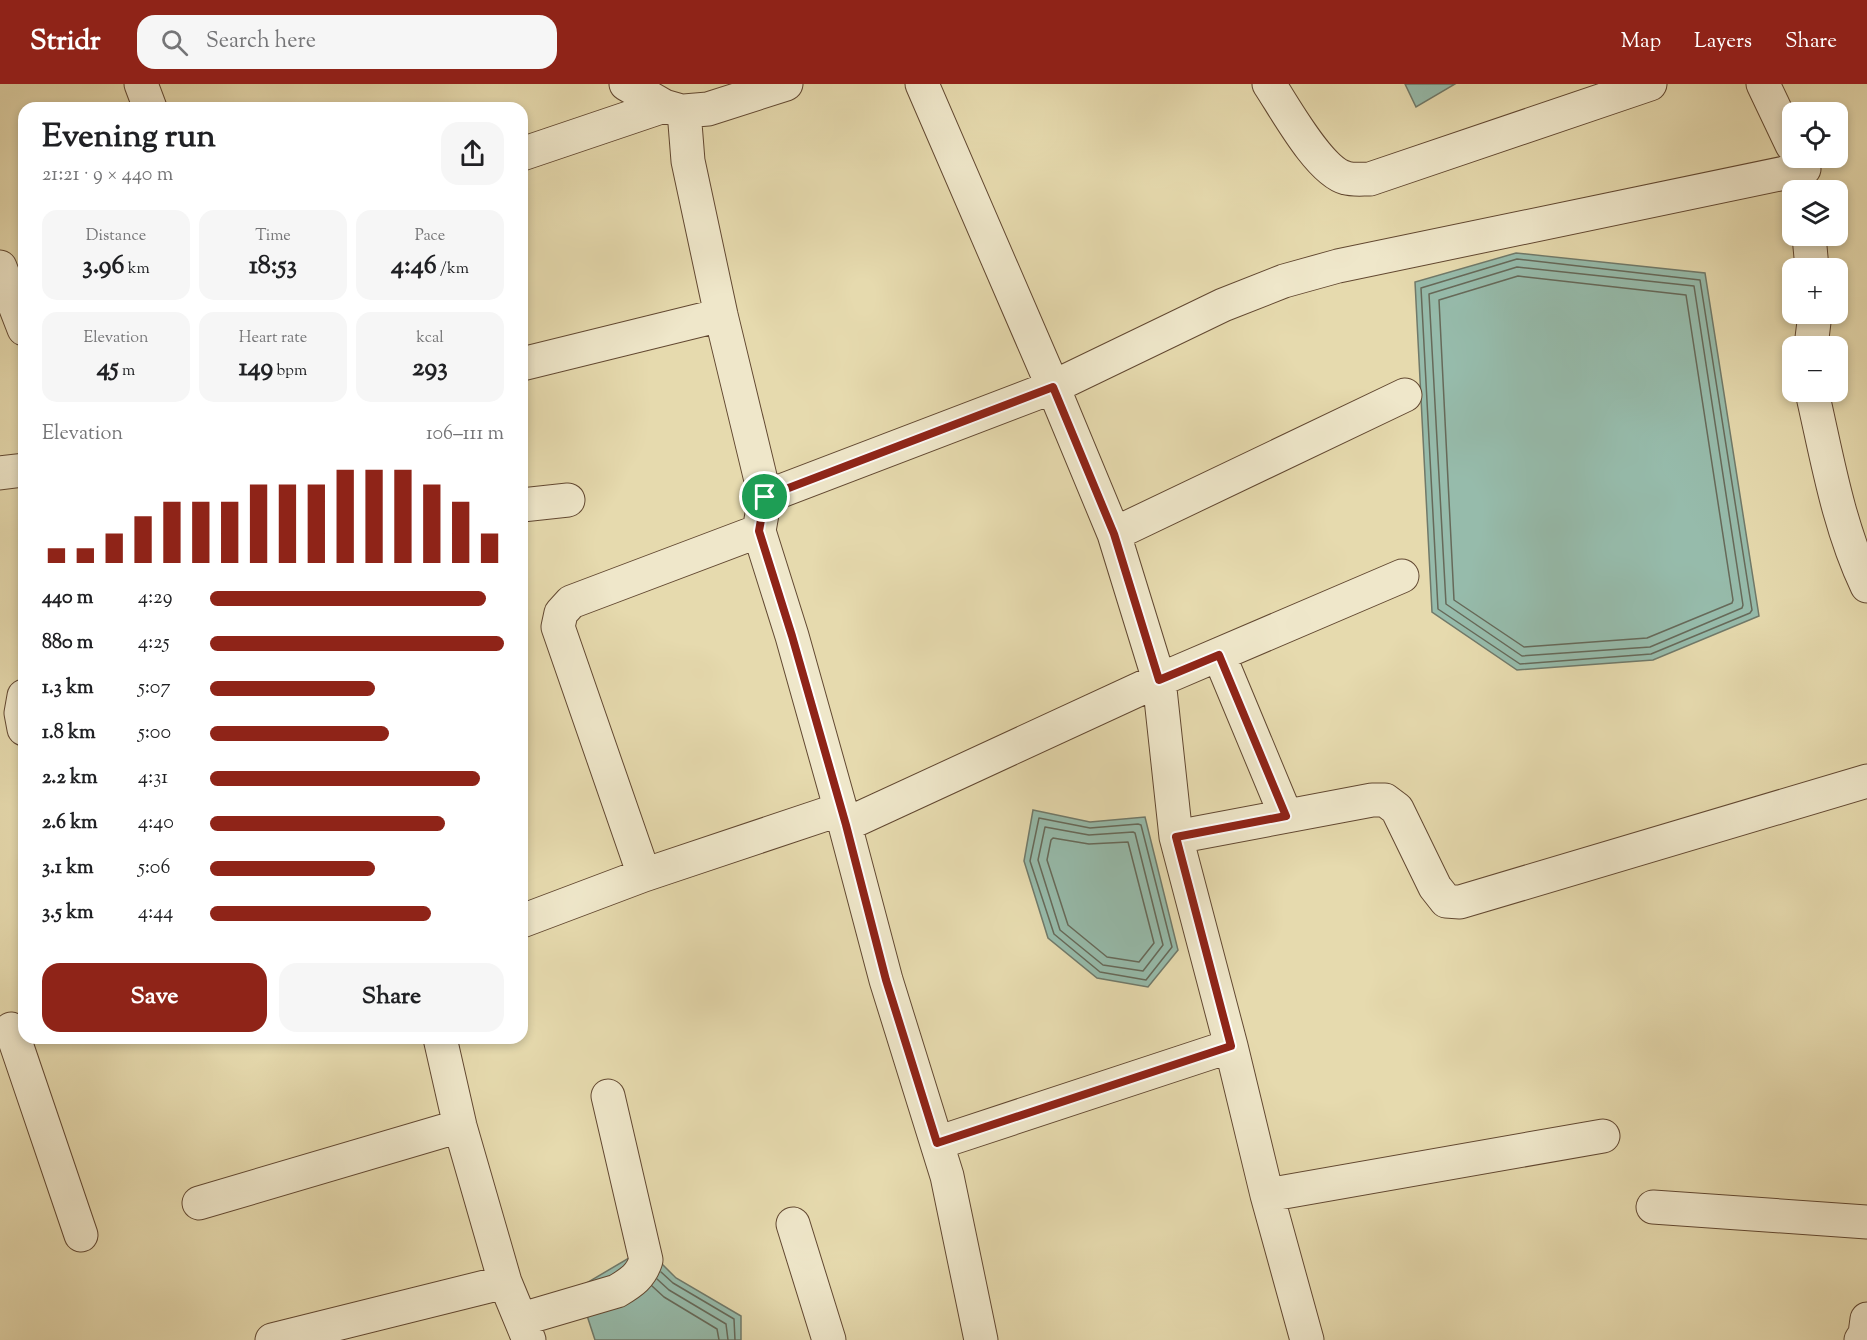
<!DOCTYPE html>
<meta charset="utf-8">
<style>
:root{--surface:#fff;--page:#f6f6f6;--text:#202124;--muted:#757577;--accent:#8f2418}
body{margin:0;font-family:"Sorts Mill Goudy",serif;background:var(--page);color:var(--text);height:100vh;display:flex;flex-direction:column;font-size:22px;white-space:nowrap}
*{box-sizing:border-box;margin:0}
p{font-size:20px;color:var(--muted)}
.icon{flex:none;width:33px;height:33px;fill:none;stroke:currentColor;stroke-width:2;stroke-linecap:round;stroke-linejoin:round}
.map{position:relative;flex:1;overflow:hidden}
.drawer{position:absolute;left:18px;top:18px;width:510px;height:942px;display:flex;flex-direction:column;background:var(--surface);border-radius:18px;box-shadow:0 3px 9px #0003}
.drawer>*{flex:none}
.buttons{position:absolute;left:1782px;top:18px;display:grid;gap:12px}
.buttons a{display:grid;place-items:center;width:66px;height:66px;border-radius:12px;background:var(--surface);box-shadow:0 3px 9px #0003;font-size:30px}
.pin{position:absolute;display:grid;place-items:center;width:51px;height:51px;color:#fff;margin:-26px;border:3px solid #fff;border-radius:50%;box-shadow:0 2px 6px #0007}
.round{display:grid;place-items:center;flex:none;width:63px;height:63px;border-radius:18px;background:var(--page)}
.headline{display:flex;align-items:center;justify-content:space-between;height:102px;padding:0 24px}
h1{font-size:33px;font-weight:800;line-height:45px}
.stats{display:grid;grid-template-columns:repeat(3,1fr);gap:9px;height:102px;padding:6px 24px}
.stats div{display:grid;align-content:center;border-radius:15px;background:var(--page);text-align:center}
.stats b{font-size:26px;font-weight:800}
.stats small{font-size:16px;font-weight:400}
.stats p{font-size:16px}
.chart{height:168px;padding:12px 24px}
.chart p{display:flex;justify-content:space-between}
.chart svg{width:100%;height:108px;margin-top:6px;stroke:var(--accent);stroke-width:6}
.button{display:flex;gap:12px;margin-top:auto;padding:12px 24px}
.button a{flex:1;height:69px;border-radius:18px;background:var(--accent);color:#fff;font-size:24px;font-weight:800;line-height:69px;text-align:center}
.button a+a{background:var(--page);color:var(--text)}
ul{padding:0 24px;list-style:none;font-size:20px}
li{display:grid;grid-template-columns:96px 72px 1fr;align-items:center;height:45px}
li i{height:15px;border-radius:8px;background:var(--accent)}
header{display:flex;align-items:center;gap:36px;box-sizing:border-box;height:84px;padding:0 30px;background:var(--accent);color:#fff}
header strong{font-size:28px}
nav{display:flex;gap:33px;margin-inline-start:auto;font-size:21px}
.search{width:420px;height:54px;background:var(--page);display:flex;align-items:center;gap:15px;box-sizing:border-box;padding:0 21px;border-radius:18px;color:var(--muted);font-size:22px}
.map>svg:first-child{display:block}
.water{fill:#96bbab;stroke:#707969;stroke-width:1.5}
.lines{fill:none;stroke-linecap:round;stroke-linejoin:round}
.shore{stroke:#666959;stroke-width:1.5}
.minor-casing{stroke:#624831;stroke-width:35}
.minor{stroke:#efe7ca;stroke-width:33}
.route-casing{stroke:#fff;stroke-width:12}
.route{stroke:#8f2418;stroke-width:8}
</style>
<header>
<strong>Stridr</strong>
<div class="search"><svg class="icon" aria-label="search" viewBox="0 0 24 24"><circle cx="10" cy="10" r="6"/><path d="M15 15l6 6"/></svg>Search here</div>
<nav><a>Map</a><a>Layers</a><a>Share</a></nav>
</header>
<div class="map">
<svg width="1867" height="1256" viewBox="0 0 1867 1256">
<rect width="100%" height="100%" fill="#e6daae"/>
<filter id="stains"><feTurbulence type="fractalNoise" baseFrequency=".00333" numOctaves="4"/><feColorMatrix values="0 0 0 0 .2 0 0 0 0 .09 0 0 0 0 .02 0 0 0 .5 -.17"/></filter>
<radialGradient id="worn" r=".72"><stop offset=".6" stop-color="#630" stop-opacity="0"/><stop offset="1" stop-color="#630" stop-opacity=".3"/></radialGradient>
<path class="water" d="M1405 0H1455L1416 23Z
M1516 169 1705 189 1759 532 1653 576 1517 586 1432 528 1415 198Z
M1033 726 1090 738 1145 733 1178 866 1148 903 1097 894 1048 854 1024 777Z
M646 1164 676 1194 741 1232V1256H595L578 1204Z"/>
<g class="lines">
<path class="shore" d="M1517 175 1700 196 1752 526 1750 529 1651 570 1520 580 1438 525 1421 204Z
M1517 183 1694 202 1743 521 1742 524 1650 563 1522 572 1446 520 1429 210Z
M1518 192 1686 211 1733 516 1732 519 1647 554 1524 563 1454 516 1439 216Z
M1039 734 1090 744 1138 740 1141 741 1172 863 1146 896 1100 888 1054 850 1030 777Z
M1045 743 1089 751 1133 748 1135 749 1163 861 1143 887 1103 881 1060 846 1038 776Z
M1053 754 1089 760 1128 758 1154 859 1139 878 1107 873 1068 841 1047 776 1051 756Z
M661 1188 673 1199 734 1235 735 1256
M657 1195 669 1206 726 1240 728 1256
M652 1202 664 1213 717 1245 719 1256"/>
<g class="minor-casing">
<path id="minor" d="M141 0 150 24
M626 0 664 22 678 26
M786 0 708 25 684 27 688 77 721 231 765 413 759 447 792 552 845 741 886 896 947 1092 981 1256
M922 0 1053 303 1114 450 1159 596 1176 753 1231 962 1267 1111 1307 1256
M1269 0C1285 24 1319 87 1346 94 1353 96 1362 95 1370 95L1650 0
M1763 0 1792 61
M522 70 664 22
M1809 152 1812 184
M0 183 24 245
M1811 262 1815 230
M522 280 721 231
M1812 308C1827 373 1838 441 1867 502
M0 389 24 386
M765 413 1053 303 1223 221 1284 197 1338 182 1804 85
M522 421 568 416
M1114 450 1405 311
M1219 571 1286 732
M24 612 21 629 24 645
M845 741 1159 596 1402 492
M1176 753 1372 716H1385L1397 725 1435 803 1446 817 1460 818 1867 697
M644 791 558 543 561 529 571 518 759 447
M522 837 644 791 841 725
M11 945 81 1151
M440 954 460 1042 505 1198 529 1256
M937 1059 1231 962
M1267 1111 1603 1052
M199 1119 460 1042
M1653 1123 1867 1138
M793 1140 829 1256
M522 1235 617 1207C632 1198 641 1192 646 1176L608 1012
M272 1256 505 1198
M1861 1256 1865 1250 1867 1235"/>
</g>
<use href="#minor" class="minor"/>
</g>
<g class="lines">
<g class="route-casing">
<path id="route" d="M1053 303 1114 450 1159 596 1219 571 1286 732 1176 753 1231 962 937 1059 886 896 846 741 792 552 759 447 765 413Z"/>
</g>
<use href="#route" class="route"/>
</g>
<rect width="100%" height="100%" filter="url(#stains)"/>
<rect width="100%" height="100%" fill="url(#worn)"/>
</svg>
<div class="buttons">
<a><svg class="icon" aria-label="locate" viewBox="0 0 24 24"><circle cx="12" cy="12" r="6"/><path d="M12 2v4M12 18v4M2 12h4M18 12h4"/></svg></a>
<a><svg class="icon" aria-label="layers" viewBox="0 0 24 24"><path d="M12 4l9 5-9 5-9-5zM3 14l9 5 9-5"/></svg></a>
<a>+</a>
<a>−</a>
</div>
<div class="pin" style="left:765px;top:413px;background:#1e9e55"><svg class="icon" aria-label="arrive" viewBox="0 0 24 24"><path d="M6 21V4h12l-3 4 3 4H6"/></svg></div>
<section class="drawer">
<div class="headline"><div><h1>Evening run</h1><p>21:21 · 9 × 440 m</p></div><a class="round"><svg class="icon" aria-label="share" viewBox="0 0 24 24"><path d="M12 15V3M7 8l5-5 5 5M5 13v7h14v-7"/></svg></a></div>
<div class="stats">
<div><p>Distance</p><b>3.96<small> km</small></b></div>
<div><p>Time</p><b>18:53</b></div>
<div><p>Pace</p><b>4:46<small> /km</small></b></div>
</div>
<div class="stats">
<div><p>Elevation</p><b>45<small> m</small></b></div>
<div><p>Heart rate</p><b>149<small> bpm</small></b></div>
<div><p>kcal</p><b>293</b></div>
</div>
<div class="chart"><p><span>Elevation</span>106–111 m</p>
<svg viewBox="0 0 160 44" preserveAspectRatio="none"><path d="M5 44V38M15 44V38M25 44V32M35 44V25M45 44V19M55 44V19M65 44V19M75 44V12M85 44V12M95 44V12M105 44V6M115 44V6M125 44V6M135 44V12M145 44V19M155 44V32"/></svg>
</div>
<ul>
<li><b>440 m</b>4:29<i style="width:94%"></i></li>
<li><b>880 m</b>4:25<i style="width:100%"></i></li>
<li><b>1.3 km</b>5:07<i style="width:56%"></i></li>
<li><b>1.8 km</b>5:00<i style="width:61%"></i></li>
<li><b>2.2 km</b>4:31<i style="width:92%"></i></li>
<li><b>2.6 km</b>4:40<i style="width:80%"></i></li>
<li><b>3.1 km</b>5:06<i style="width:56%"></i></li>
<li><b>3.5 km</b>4:44<i style="width:75%"></i></li>
</ul>
<div class="button"><a>Save</a><a>Share</a></div>
</section>
</div>
